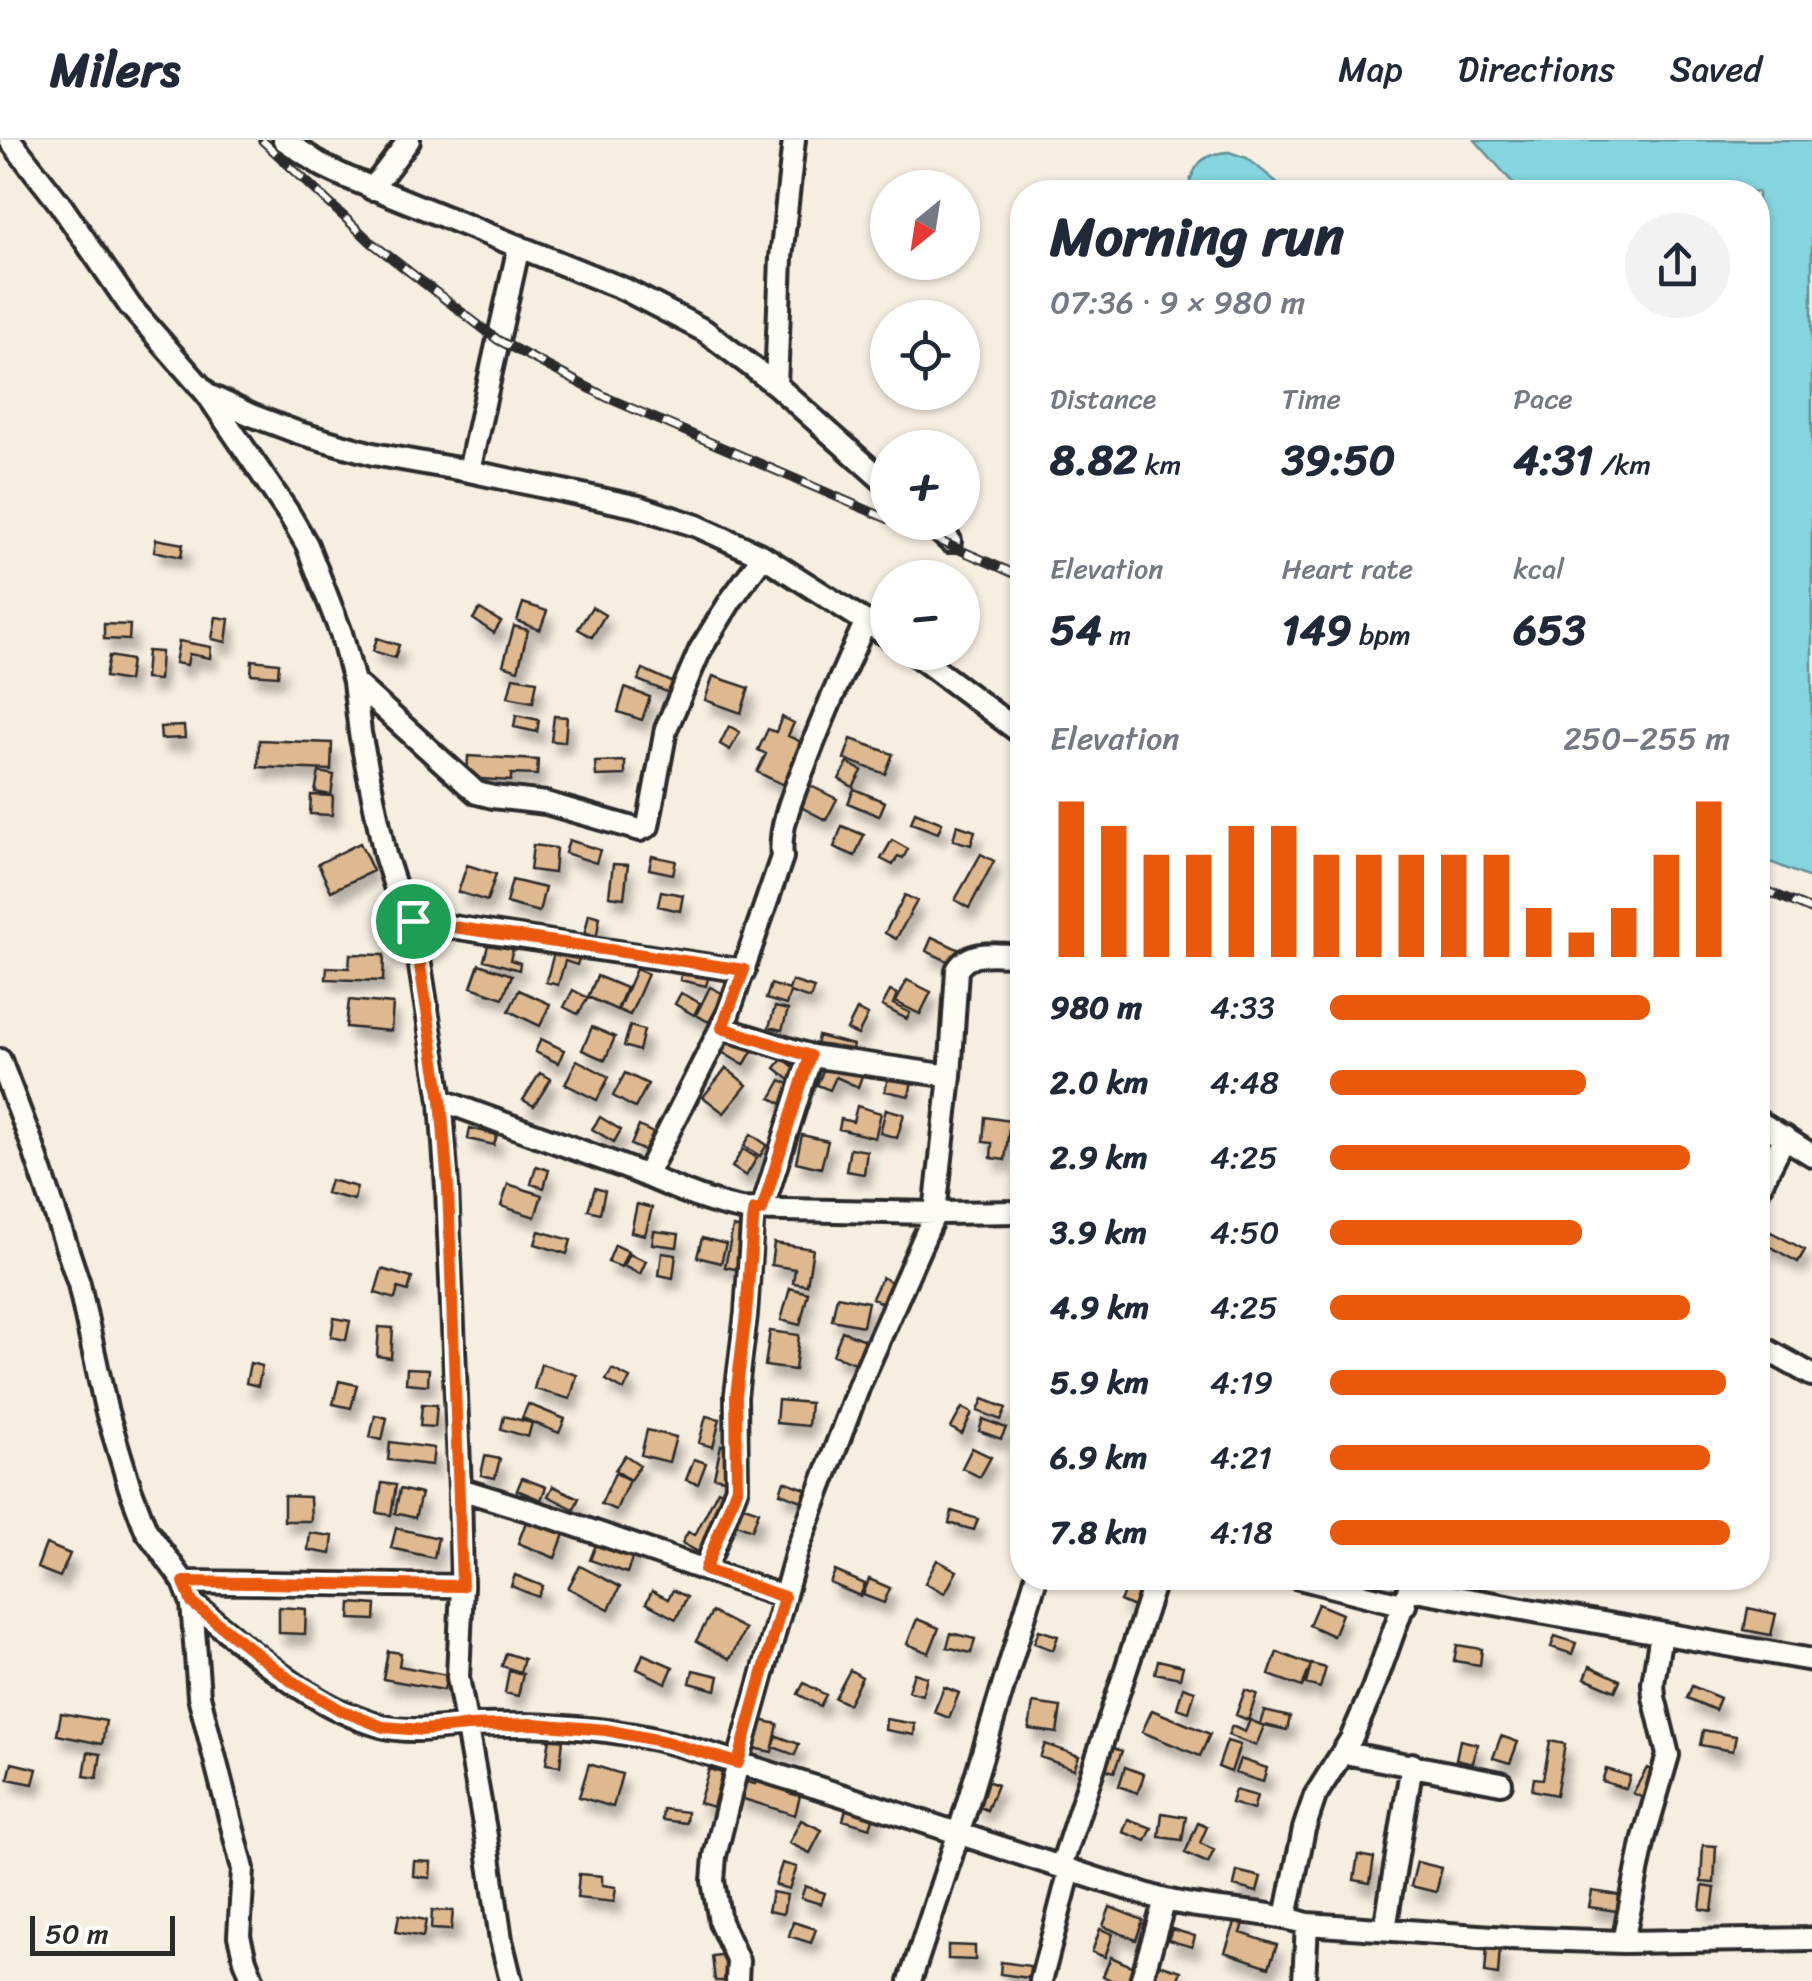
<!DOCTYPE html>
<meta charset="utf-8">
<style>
:root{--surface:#fff;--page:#f2f2f3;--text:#1f2937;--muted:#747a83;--line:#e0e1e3;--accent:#ea580c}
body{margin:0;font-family:Sriracha,sans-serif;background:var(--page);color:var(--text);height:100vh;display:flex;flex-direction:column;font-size:38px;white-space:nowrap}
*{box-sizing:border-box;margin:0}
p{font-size:32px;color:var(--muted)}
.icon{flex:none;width:55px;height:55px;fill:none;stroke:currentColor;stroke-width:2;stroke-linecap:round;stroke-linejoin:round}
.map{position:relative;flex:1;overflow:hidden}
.sheet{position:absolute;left:1010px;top:40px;width:760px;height:1410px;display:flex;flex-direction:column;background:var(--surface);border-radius:40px;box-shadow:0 2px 8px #0004}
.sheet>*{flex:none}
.needle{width:65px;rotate:210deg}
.controls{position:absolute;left:870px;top:30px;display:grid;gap:20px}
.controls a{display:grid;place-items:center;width:110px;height:110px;border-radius:50%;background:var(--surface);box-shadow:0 2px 8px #0004;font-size:50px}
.scale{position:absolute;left:30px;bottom:25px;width:145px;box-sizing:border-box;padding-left:10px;border:5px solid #2b2b2b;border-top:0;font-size:28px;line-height:35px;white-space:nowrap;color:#2b2b2b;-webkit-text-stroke:8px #fdfcf7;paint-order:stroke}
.pin{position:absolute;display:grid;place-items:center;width:85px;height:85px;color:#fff;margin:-42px;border:5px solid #fff;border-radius:50%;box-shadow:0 2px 10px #0007}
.round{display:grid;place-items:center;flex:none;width:105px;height:105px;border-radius:52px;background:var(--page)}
.summary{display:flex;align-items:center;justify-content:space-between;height:170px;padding:0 40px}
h1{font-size:55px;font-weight:700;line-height:75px}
.stats{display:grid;grid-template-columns:repeat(3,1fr);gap:15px;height:170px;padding:10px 40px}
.stats div{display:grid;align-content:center}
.stats b{font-size:42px;font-weight:700}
.stats small{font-size:28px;font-weight:400}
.stats p{font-size:28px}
.chart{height:280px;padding:20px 40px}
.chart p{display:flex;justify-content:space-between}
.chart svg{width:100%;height:180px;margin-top:10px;stroke:var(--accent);stroke-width:6}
ul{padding:0 40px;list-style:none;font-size:32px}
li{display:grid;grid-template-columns:160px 120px 1fr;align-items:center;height:75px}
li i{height:25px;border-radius:12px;background:var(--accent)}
header{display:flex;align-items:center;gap:60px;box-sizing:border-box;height:140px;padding:0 50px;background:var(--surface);border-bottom:2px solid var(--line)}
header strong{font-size:48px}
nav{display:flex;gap:55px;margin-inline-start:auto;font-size:35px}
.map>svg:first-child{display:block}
.water{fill:#85d5df;stroke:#619197;stroke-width:2.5}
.building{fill:#deb88f;stroke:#2b2b2b;stroke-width:2.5;filter:url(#shadow)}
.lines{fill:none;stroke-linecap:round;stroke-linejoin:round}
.minor-casing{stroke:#2b2b2b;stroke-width:28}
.minor{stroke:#fdfcf7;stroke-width:20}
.rail-casing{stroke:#2b2b2b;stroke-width:10}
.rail{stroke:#fdfcf7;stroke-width:6;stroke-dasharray:19;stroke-linecap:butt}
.route-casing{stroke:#fff;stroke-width:20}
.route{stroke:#ea580c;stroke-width:12}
</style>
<header>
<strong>Milers</strong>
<nav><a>Map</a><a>Directions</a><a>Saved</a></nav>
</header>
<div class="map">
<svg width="1812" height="1841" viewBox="0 0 1812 1841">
<defs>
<filter id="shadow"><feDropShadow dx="6" dy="11" stdDeviation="5" flood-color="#0004"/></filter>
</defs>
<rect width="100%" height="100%" fill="#f7eee2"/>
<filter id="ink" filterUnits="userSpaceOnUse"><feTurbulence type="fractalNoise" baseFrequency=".01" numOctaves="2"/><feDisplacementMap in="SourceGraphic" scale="20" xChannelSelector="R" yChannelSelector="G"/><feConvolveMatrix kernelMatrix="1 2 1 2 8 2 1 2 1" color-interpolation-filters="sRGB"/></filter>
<g filter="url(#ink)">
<path class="water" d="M1475 0H1812V739L1758 717V52H1521Z
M1229 12 1247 18 1289 52H1186C1194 27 1200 13 1229 12Z"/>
<path class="building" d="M156 399 183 404 181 417 154 411Z
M523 463 547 471 540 490 517 481Z
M592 467 605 475 592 497 578 489Z
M480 469 501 482 494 493 473 479Z
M216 477 229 479 226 502 212 499Z
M104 484 130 485 129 500 104 499Z
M514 486 528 490 518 530 503 525Z
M377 498 399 505 395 518 373 511Z
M179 501 211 507 210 518 189 514 187 525 175 523Z
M147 511 161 512 159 540 145 539Z
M109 516 131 520 128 541 105 537Z
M252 520 279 523 278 536 251 534Z
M643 529 674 543 669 553 638 540Z
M713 536 749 548 741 573 705 560Z
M513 537 537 541 533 562 508 557Z
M625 548 650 557 642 580 618 572Z
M516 575 539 580 537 592 514 587Z
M554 576 567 577 565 602 551 601Z
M782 577 794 583 788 596 808 605 788 647 757 632 766 614 758 610 768 589 776 592Z
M184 586 185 598 161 599 160 587Z
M729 586 740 592 730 610 720 604Z
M851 599 893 614 885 634 844 619Z
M259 600 332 603 331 630 258 627Z
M468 616 538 620 537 635 511 634V641L467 638Z
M625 621V635L596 636 595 622Z
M848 623 862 631 853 647 839 639Z
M319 632 334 635 331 655 315 652Z
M807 644 837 659 826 680 797 665Z
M854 649 885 662 879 676 848 663Z
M311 655 333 656 332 675 310 674Z
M915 672 942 683 938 693 911 683Z
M957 685 975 691 971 705 953 700Z
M842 686 864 695 855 716 834 707Z
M569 700 600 710 596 723 565 713Z
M892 700 908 709 903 718 898 716 893 725 881 719Z
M360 703 373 731 331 751 318 724Z
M533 705 556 708 554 733 530 730Z
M981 714 994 721 969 768 955 760Z
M652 716 676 721 673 734 649 729Z
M613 724 628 725 624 758 609 756Z
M467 725 496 734 487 761 458 752Z
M512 740 545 748 539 772 506 763Z
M661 751 683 755 680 771 658 766Z
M905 755 917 761 896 799 885 793Z
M589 774 600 777 596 799 584 796Z
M932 797 960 810 954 824 926 811Z
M489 802 513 809 510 820 520 823 519 830 484 820Z
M555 809 580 816 577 825 565 821 558 845 546 842Z
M350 814 384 815 383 841 326 839 327 827 349 828Z
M479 824 512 835 503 858 471 847Z
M683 828 709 835 706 846 680 840Z
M636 829 648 834 630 875 618 870Z
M597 836 626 848 617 870 588 857Z
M907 840 931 852 920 874 896 862Z
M792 841 814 848 810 859 790 852 786 865 766 859 771 844 789 850Z
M710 847 724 854 709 882 696 875Z
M519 850 550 864 540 886 509 871Z
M573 850 588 858 578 874 564 867Z
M890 851 897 854 893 864 910 873 907 879 882 866Z
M681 853 700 863 694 875 675 864Z
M349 860 393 864 391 891 346 887Z
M775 867 788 870 782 890 769 887Z
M857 870 868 875 858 895 847 890Z
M630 886 644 890 639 911 624 906Z
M592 887 615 897 605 920 582 910Z
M730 894 754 908 744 925 720 911Z
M818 896 853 905 849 919 815 910Z
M541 899 564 910 558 923 535 912Z
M783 918 800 932 792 942 775 928Z
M577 920 609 937 597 960 565 944Z
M827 921 862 936 858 947 836 937 830 950 817 945Z
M726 928 747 945 724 973 703 957Z
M540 933 551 939 534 966 523 960Z
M625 933 648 944 635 968 613 956Z
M888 936 912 941 909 956 885 951Z
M781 940 793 946 783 964 771 958Z
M857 966 881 973 875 998 839 989 841 979 853 982Z
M886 969 904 974 897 998 880 993Z
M600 977 621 990 614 1002 592 989Z
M985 977 1010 981 1005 1020 991 1018 992 1003 983 1002Z
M639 986 653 993 645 1011 631 1005Z
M470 988 497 995 494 1005 468 999Z
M751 994 767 1005 760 1016 744 1006Z
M802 995 828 1001 821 1028 796 1022Z
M850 1008 867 1011 864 1034 846 1031Z
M743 1009 757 1018 746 1036 732 1027Z
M536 1026 549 1030 544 1048 531 1044Z
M330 1040 357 1047 354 1060 326 1053Z
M508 1044 542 1055 535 1077 501 1066Z
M595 1048 605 1051 600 1073 588 1070Z
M637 1064 652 1068 645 1095 631 1092Z
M733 1087 748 1090 740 1130 725 1127Z
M539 1091 571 1100 567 1114 535 1104Z
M654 1091 679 1094 677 1107 652 1104Z
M1771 1092 1805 1110 1798 1122 1765 1104Z
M702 1098 726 1104 721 1123 697 1117Z
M774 1103 813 1109 807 1145 793 1143 795 1129 771 1125Z
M615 1105 628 1111 621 1127 608 1122Z
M662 1113 676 1115 673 1138 659 1135Z
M629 1114 646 1121 640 1134 623 1126Z
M382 1129 412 1138 408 1151 398 1148 395 1159 375 1153Z
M882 1137 895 1144 885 1165 872 1158Z
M790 1148 808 1153 800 1185 781 1180Z
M837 1156 868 1162 863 1186 832 1180Z
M334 1178 350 1181 346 1200 331 1197Z
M379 1187 393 1188 391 1218 377 1216Z
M770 1191 799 1195 795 1230 765 1226Z
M842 1191 867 1201 858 1224 833 1215Z
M250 1223 262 1226 258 1246 246 1243Z
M541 1224 577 1235 570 1259 534 1249Z
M407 1228 429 1229 428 1245 406 1243Z
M612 1229 630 1238 624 1250 606 1240Z
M339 1241 357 1245 351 1268 333 1264Z
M983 1259 1006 1268 1001 1280 978 1271Z
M778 1260 810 1263 808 1286 776 1283Z
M422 1264 437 1265 435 1287 420 1286Z
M528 1264 565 1279 559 1293 522 1278Z
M962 1268 972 1273 962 1294 951 1288Z
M375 1275 387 1278 382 1300 370 1297Z
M504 1276 532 1283 528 1297 501 1289Z
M706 1276 720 1279 713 1307 699 1303Z
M983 1279 1006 1288 1001 1299 979 1291Z
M647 1290 676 1297 669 1322 641 1315Z
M390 1302 434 1308 432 1325 388 1320Z
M721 1305 736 1308 729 1340 714 1337Z
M972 1308 991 1317 980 1337 962 1328Z
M625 1315 640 1325 630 1340 615 1330Z
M485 1316 500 1319 495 1338 481 1335Z
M694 1319 706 1323 698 1344 686 1340Z
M615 1333 629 1340 616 1370 601 1364Z
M522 1338 546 1347 541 1360 517 1350Z
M784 1341 806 1349 802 1361 780 1353Z
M382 1343 396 1345 391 1375 377 1373Z
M553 1346 579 1358 574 1369 548 1356Z
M400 1349 421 1354 415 1378 395 1373Z
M718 1350 732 1357 702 1414 682 1403 688 1392 695 1395Z
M284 1356 310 1357 311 1381H284Z
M732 1362 759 1371 752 1390 725 1380Z
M952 1371 978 1379 974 1390 949 1383Z
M529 1374 566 1389 555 1418 518 1403Z
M396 1388 438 1398 434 1418 391 1408Z
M310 1393 333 1396 331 1414 308 1410Z
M600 1394 636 1407 627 1433 590 1420Z
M46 1404 70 1414 60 1437 37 1428Z
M937 1420 957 1431 945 1453 925 1443Z
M580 1426 620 1447 609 1469 568 1448Z
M835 1431 865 1444 860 1456 830 1443Z
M515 1435 543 1446 538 1457 511 1446Z
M1131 1438H1149L1136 1468 1120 1461Z
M869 1439 890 1448 884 1463 863 1455Z
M673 1450 687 1457 676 1479 646 1463 652 1451 668 1459Z
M351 1463 376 1465 375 1480 350 1479Z
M1318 1464 1342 1474 1333 1496 1309 1485Z
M279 1467 306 1469 305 1494 279 1493Z
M1748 1468 1776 1474 1771 1495 1744 1490Z
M712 1472 745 1489 730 1519 696 1501Z
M917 1479 939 1488 929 1513 907 1504Z
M1039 1490 1058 1496 1053 1510 1034 1503Z
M951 1493 975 1499 971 1513 947 1507Z
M1555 1496 1576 1503 1572 1514 1551 1507Z
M1457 1505 1482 1509 1480 1525 1454 1521Z
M388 1511 401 1513 399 1526 447 1535 444 1550 383 1539Z
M1277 1512 1311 1525 1302 1547 1269 1535Z
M506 1513 524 1519 520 1532 502 1526Z
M643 1514 673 1527 666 1543 637 1529Z
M1158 1520 1183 1526 1180 1538 1155 1533Z
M1311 1524 1326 1528 1320 1548 1306 1544Z
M1590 1526 1620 1540 1615 1551 1585 1538Z
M693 1530 719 1536 716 1550 690 1543Z
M850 1530 862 1537 848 1564 835 1558Z
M509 1531 523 1534 518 1556 505 1553Z
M914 1533 927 1537 922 1555 908 1551Z
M804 1543 826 1555 820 1566 798 1554Z
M1692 1546 1720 1558 1715 1570 1687 1558Z
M944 1547 959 1553 949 1578 934 1572Z
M1183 1547 1195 1551 1189 1572 1177 1568Z
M1245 1550 1257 1554 1248 1580 1236 1575Z
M1033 1563 1061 1567 1057 1593 1029 1589Z
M1152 1570 1210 1594 1200 1616 1142 1592Z
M1264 1571 1290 1577 1287 1590 1260 1584Z
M61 1573 106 1581 102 1604 57 1595Z
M755 1579 778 1584 772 1612 748 1607Z
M886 1579 915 1584 914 1595 885 1590Z
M1250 1580 1264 1586 1256 1606 1228 1595 1232 1586 1245 1592Z
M1703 1590 1736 1596 1733 1611 1700 1605Z
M777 1596 799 1604 795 1615 773 1607Z
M1501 1596 1518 1602 1510 1623 1493 1618Z
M550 1597 563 1599 560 1626 546 1624Z
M1460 1600 1477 1604 1473 1623 1456 1619Z
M1227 1601 1240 1605 1231 1632 1218 1627Z
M1550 1601 1565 1604 1556 1655 1532 1650 1534 1638 1543 1639Z
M1045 1604 1079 1616 1074 1629 1040 1617Z
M1110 1607 1122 1611 1114 1632 1102 1628Z
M88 1612 101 1614 97 1638 84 1636Z
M1240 1619 1267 1628 1263 1642 1235 1633Z
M12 1623 37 1629 33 1644 8 1639Z
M589 1624 622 1634 613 1667 579 1657Z
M1125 1627 1144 1634 1138 1653 1119 1646Z
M1647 1628 1659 1634 1645 1659 1633 1653Z
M709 1629 722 1633 713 1667 699 1663Z
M1606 1629 1630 1636 1626 1649 1602 1641Z
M759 1632 792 1641 789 1653 800 1656 795 1675 737 1657 742 1641 755 1644Z
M985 1640 997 1645 987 1670 975 1665Z
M1235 1650 1257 1656 1253 1670 1231 1663Z
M848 1662 876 1670 870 1688 843 1680Z
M663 1669 687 1672 686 1683 662 1680Z
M1162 1673 1186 1677 1182 1700 1159 1697Z
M1128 1679 1152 1688 1146 1701 1123 1692Z
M801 1680 822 1690 810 1713 789 1703Z
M1198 1683 1207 1687 1200 1703 1214 1710 1208 1723 1185 1713Z
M1703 1705 1716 1706 1714 1743 1701 1742Z
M1358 1715 1374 1718 1370 1743 1354 1740Z
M414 1721 431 1722 430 1738 413 1736Z
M1417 1722 1442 1728 1436 1752 1411 1746Z
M782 1723 797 1727 789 1749 775 1745Z
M1237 1731 1261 1737 1257 1752 1234 1746Z
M579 1734 602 1736V1745L616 1747 614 1762 577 1758Z
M805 1746 825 1753 821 1764 801 1758Z
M1703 1746 1715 1748 1712 1771 1700 1769Z
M1592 1751 1619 1755 1617 1771 1589 1767Z
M772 1752 787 1755 783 1774 768 1771Z
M1110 1767 1143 1780 1136 1800 1103 1786Z
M432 1770 453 1771 451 1790 431 1789Z
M1238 1774 1246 1777 1241 1793 1277 1805 1269 1827 1225 1812Z
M399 1775 426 1780 423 1797 396 1792Z
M793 1782 816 1789 811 1803 789 1796Z
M1100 1789 1113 1794 1105 1817 1092 1812Z
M1172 1789 1195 1796 1192 1807 1168 1800Z
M948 1805 975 1806V1820L948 1819Z
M1487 1806 1500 1807 1498 1835 1485 1833Z
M728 1814 731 1841H715L712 1816Z
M1111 1817 1138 1829 1133 1841H1113L1103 1836Z
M1001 1822 1030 1826 1029 1838 1000 1834Z
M1156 1823 1181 1831 1177 1841H1164L1152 1837Z"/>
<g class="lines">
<g class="minor-casing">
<path id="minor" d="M10 0 60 64 130 166 207 254 289 374 307 405 341 493 354 542 360 593 385 715 396 749 413 781 441 960 447 1047 460 1349 462 1446 458 1537 486 1696 501 1800 511 1841
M284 0 323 26 346 37 624 149 705 191 776 245 888 345
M372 49 409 0
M776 245 781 118 794 0
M208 255 251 275 299 293 373 314 469 331 639 367 697 386 763 416 888 496
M469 331 519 106
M929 382 950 401
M912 512 1022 594
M354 542 477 653 493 657 546 663 640 690 648 686 666 589 700 510 731 460 763 416
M413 781 744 831
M722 888 811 916 950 936
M0 920 32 1004 79 1144 106 1269 130 1348 146 1390 184 1442 192 1463 199 1556 243 1729 239 1796 245 1820 253 1841
M441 960C502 983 563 1004 624 1027 663 1042 699 1061 741 1069L935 1073 1022 1072
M1758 981 1812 1015
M646 1036 728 874 782 717C778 685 796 648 807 619 825 572 845 527 866 481
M1758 1050 1785 997
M762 1070 811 916
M1758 1205 1812 1235
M460 1349 557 1379 784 1457
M705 1430 737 1347 736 1256 746 1174 753 1070
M1299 1438 1405 1465
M184 1442 462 1446
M1410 1449 1812 1520
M192 1463C250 1509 309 1567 381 1586 413 1595 447 1586 479 1585 542 1584 606 1587 667 1602 706 1612 745 1625 783 1637 909 1675 1033 1720 1158 1758 1206 1772 1259 1768 1307 1784L1507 1798 1623 1802 1812 1799
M1345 1613 1501 1643
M1061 1727 1156 1438
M1286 1777 1304 1689 1315 1656 1351 1599 1373 1549 1412 1440
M1385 1789 1412 1624
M1623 1802 1644 1698 1668 1615 1654 1557 1653 1543 1661 1494
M737 1841 738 1821 720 1782 713 1741 715 1716 738 1623 797 1411 860 1243 935 1073 950 936 957 830C970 808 1000 815 1022 816
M910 1841 959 1692 1036 1438
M1041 1841 1070 1730
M1141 1841 1165 1760
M1304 1841 1307 1784"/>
</g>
<use href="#minor" class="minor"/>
<g class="rail-casing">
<path id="rail" d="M262 0 372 103 498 200 608 258 888 379
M896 382 1022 437
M1758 747 1812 770"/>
</g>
<use href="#rail" class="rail"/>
</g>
</g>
<g class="lines" filter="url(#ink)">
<g class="route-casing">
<path id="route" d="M413 781 744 830 722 888 810 916 762 1070H754L746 1174 736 1256 737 1347 705 1430 784 1457 738 1623 666 1602 606 1590 534 1584 467 1586 422 1590 383 1587 340 1570 290 1540 192 1463 184 1442 462 1446 448 1047 441 960Z"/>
</g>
<use href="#route" class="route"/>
</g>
</svg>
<div class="controls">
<a><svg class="needle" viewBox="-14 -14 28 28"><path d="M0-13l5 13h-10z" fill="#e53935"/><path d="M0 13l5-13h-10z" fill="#747a83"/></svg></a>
<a><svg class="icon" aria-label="locate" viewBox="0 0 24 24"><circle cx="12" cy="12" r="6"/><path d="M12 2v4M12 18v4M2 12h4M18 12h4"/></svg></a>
<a>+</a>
<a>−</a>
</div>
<div class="scale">50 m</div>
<div class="pin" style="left:413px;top:781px;background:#1e9e55"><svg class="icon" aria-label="arrive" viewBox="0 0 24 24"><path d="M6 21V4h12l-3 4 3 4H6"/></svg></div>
<section class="sheet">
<div class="summary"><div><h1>Morning run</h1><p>07:36 · 9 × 980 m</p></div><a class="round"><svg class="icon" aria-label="share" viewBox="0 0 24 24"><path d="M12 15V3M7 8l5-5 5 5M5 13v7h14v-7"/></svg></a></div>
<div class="stats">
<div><p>Distance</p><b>8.82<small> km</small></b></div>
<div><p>Time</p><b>39:50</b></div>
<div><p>Pace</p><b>4:31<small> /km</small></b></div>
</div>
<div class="stats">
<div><p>Elevation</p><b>54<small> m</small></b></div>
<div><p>Heart rate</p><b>149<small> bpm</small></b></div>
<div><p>kcal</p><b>653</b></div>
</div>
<div class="chart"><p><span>Elevation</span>250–255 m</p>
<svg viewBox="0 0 160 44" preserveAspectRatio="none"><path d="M5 44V6M15 44V12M25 44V19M35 44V19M45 44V12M55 44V12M65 44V19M75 44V19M85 44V19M95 44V19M105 44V19M115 44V32M125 44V38M135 44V32M145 44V19M155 44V6"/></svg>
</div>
<ul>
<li><b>980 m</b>4:33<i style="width:80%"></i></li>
<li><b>2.0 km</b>4:48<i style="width:64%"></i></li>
<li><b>2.9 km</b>4:25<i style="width:90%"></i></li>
<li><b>3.9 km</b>4:50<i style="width:63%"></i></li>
<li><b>4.9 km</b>4:25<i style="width:90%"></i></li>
<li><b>5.9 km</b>4:19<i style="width:99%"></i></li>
<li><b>6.9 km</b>4:21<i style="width:95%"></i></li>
<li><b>7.8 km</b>4:18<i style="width:100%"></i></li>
</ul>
</section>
</div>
